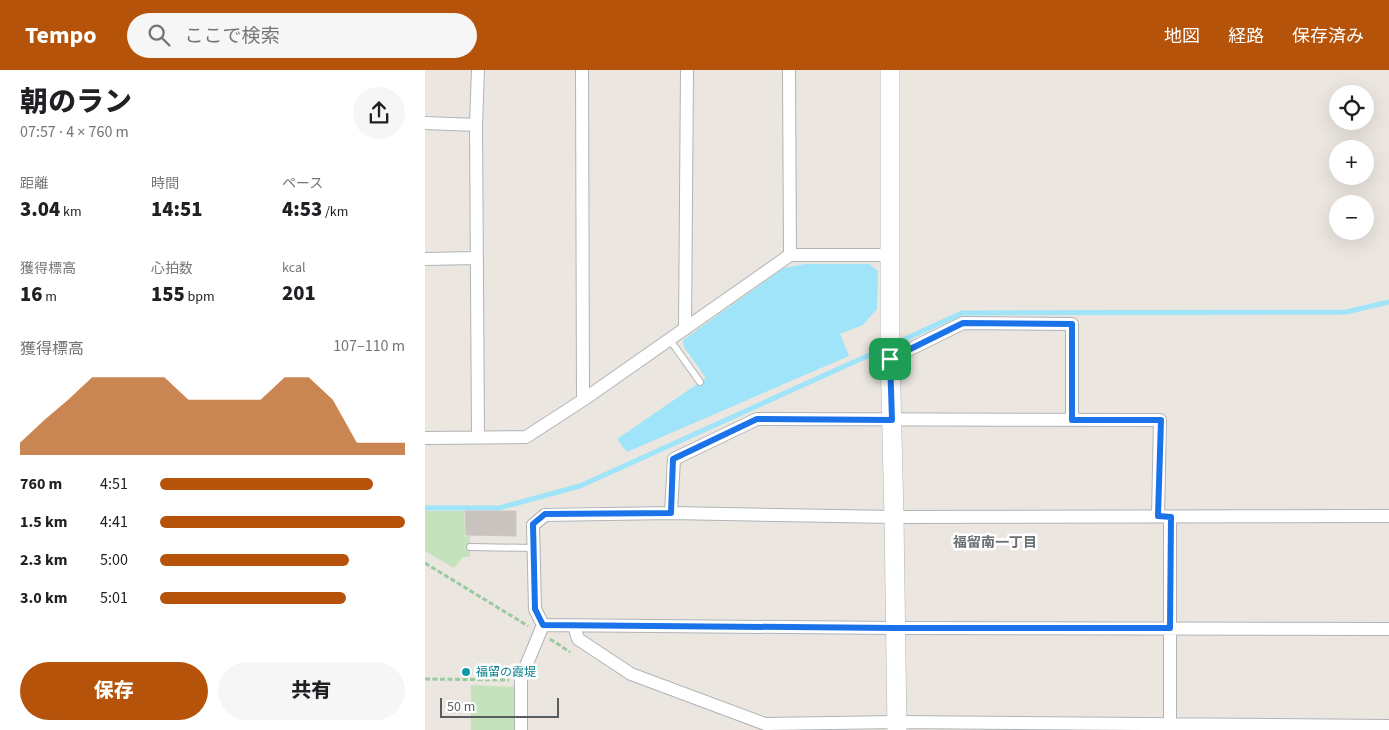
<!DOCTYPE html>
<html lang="ja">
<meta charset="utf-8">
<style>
:root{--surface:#fff;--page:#f6f6f6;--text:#202124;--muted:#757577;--accent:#b45309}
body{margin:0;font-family:"Source Sans 3","Noto Sans JP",sans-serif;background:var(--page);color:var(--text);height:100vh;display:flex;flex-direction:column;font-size:19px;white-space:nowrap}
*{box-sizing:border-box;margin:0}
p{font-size:16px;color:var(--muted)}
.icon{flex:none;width:28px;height:28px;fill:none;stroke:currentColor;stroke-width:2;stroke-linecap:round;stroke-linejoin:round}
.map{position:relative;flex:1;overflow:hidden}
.details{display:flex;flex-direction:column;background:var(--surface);width:425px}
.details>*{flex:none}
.fabs{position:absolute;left:904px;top:15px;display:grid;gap:10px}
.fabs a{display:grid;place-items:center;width:45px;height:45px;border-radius:50%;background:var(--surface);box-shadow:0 5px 20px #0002;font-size:25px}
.scale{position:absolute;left:15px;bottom:12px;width:119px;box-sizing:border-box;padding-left:5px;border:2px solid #585d60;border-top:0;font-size:14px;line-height:18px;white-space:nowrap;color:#585d60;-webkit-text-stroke:4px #fff;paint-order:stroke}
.pin{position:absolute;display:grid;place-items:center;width:42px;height:42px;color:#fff;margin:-21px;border-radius:10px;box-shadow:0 2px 8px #0006}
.round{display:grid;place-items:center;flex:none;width:52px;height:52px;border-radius:26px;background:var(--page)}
.summary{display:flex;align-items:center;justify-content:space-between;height:85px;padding:0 20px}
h1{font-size:28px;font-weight:800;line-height:38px}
.metrics{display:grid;grid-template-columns:repeat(3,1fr);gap:8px;height:85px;padding:5px 20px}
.metrics div{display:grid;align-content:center}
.metrics b{font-size:21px;font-weight:800}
.metrics small{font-size:14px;font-weight:400}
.metrics p{font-size:14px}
.chart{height:140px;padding:10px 20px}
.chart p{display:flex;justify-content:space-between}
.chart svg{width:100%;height:90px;margin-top:5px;fill:var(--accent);opacity:.7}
.cta{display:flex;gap:10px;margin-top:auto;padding:10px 20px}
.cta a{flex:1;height:58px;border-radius:30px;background:var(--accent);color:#fff;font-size:20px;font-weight:800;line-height:58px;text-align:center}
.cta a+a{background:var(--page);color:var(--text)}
ul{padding:0 20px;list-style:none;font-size:16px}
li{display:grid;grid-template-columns:80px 60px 1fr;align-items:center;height:38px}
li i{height:12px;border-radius:6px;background:var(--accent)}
header{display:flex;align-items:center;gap:30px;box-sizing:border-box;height:70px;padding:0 25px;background:var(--accent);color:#fff}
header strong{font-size:24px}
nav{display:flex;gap:28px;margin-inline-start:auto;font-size:18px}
.search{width:350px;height:45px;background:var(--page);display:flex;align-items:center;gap:12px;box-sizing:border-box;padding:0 18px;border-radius:28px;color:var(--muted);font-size:19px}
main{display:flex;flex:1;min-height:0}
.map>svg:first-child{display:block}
.green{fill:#c4e2bc}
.water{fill:#a0e4fa}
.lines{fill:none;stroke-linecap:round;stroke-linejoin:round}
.stream{stroke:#a0e4fa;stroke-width:5}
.building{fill:#c8c3bf;stroke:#cfc6be}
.lane-casing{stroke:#b0b4b7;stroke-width:8}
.street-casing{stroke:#b0b4b7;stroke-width:14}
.secondary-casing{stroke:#afb4b7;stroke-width:20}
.path{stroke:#9aca9f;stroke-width:3;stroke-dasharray:5 2.5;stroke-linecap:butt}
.lane{stroke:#fff;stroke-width:6}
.street{stroke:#fff;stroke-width:12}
.secondary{stroke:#fff;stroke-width:19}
.route-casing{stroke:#fff;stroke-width:10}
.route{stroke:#1a73e8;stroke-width:6}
.culture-dot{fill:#0f9aa8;stroke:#fff;stroke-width:2}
.labels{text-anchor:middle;stroke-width:5;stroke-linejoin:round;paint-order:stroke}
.culture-label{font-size:12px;fill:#0d838f;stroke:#fff;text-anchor:start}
.neighbourhood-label{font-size:14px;font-weight:bold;fill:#696f72;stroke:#fff}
</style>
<header>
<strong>Tempo</strong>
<div class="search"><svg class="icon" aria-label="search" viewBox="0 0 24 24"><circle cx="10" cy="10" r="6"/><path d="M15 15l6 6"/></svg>ここで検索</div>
<nav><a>地図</a><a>経路</a><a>保存済み</a></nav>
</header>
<main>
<section class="details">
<div class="summary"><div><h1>朝のラン</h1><p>07:57 · 4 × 760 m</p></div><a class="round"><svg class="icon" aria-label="share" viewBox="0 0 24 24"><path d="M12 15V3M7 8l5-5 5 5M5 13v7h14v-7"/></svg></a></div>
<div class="metrics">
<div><p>距離</p><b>3.04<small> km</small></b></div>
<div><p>時間</p><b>14:51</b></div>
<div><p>ペース</p><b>4:53<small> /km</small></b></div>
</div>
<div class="metrics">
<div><p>獲得標高</p><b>16<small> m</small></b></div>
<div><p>心拍数</p><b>155<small> bpm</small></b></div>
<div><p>kcal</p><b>201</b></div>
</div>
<div class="chart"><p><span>獲得標高</span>107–110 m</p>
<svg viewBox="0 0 160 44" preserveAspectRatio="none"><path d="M0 44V38L10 27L20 17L30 6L40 6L50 6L60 6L70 17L80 17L90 17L100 17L110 6L120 6L130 17L140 38L150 38L160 38V44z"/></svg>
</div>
<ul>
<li><b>760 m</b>4:51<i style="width:87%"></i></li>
<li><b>1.5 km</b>4:41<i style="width:100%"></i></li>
<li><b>2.3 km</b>5:00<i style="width:77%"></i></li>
<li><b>3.0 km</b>5:01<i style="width:76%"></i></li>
</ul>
<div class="cta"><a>保存</a><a>共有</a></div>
</section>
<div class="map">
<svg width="964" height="660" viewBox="0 0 964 660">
<rect width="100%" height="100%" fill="#ebe6df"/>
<path class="green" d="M0 441H39L40 467 45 466V487H38L29 498 0 481Z
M46 615 91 617 90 660H46Z"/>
<path class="water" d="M380 194H444L453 201 452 239 438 255 415 264 424 286 202 382 192 369 281 308 259 277 258 270 359 198Z"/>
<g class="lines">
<path class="stream" d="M469 274 537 243 921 242 964 232
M0 438H74L155 416 462 277"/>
</g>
<path class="building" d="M40 441H91V466L41 465Z"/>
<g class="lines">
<g class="lane-casing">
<path id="lane" d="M245 270 275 312
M45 477 108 478"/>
</g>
<g class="street-casing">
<path id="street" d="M157 0 158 330
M364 0 365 185
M0 53 51 55
M0 189 51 188
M260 259 262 0
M465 289 538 253 647 254V349
M53 367 51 55 53 0
M0 368 101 367 158 330 365 185H465
M246 443 249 389 332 349 735 350 733 446
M745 447V655
M118 555 110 539 108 455 120 445 246 443 469 447 964 446
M118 555 469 558 964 559
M149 556 153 569 206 604 340 654 472 652 964 656
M96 660V608L118 555"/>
</g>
<g class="secondary-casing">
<path id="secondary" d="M465 0V282L469 447 472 660"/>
</g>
<path class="path" d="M0 493 103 556
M125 569 145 582
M0 609 84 610"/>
<use href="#lane" class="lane"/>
<use href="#street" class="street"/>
<use href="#secondary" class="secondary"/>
</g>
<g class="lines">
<g class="route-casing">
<path id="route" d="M538 253 647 254V350H736L733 446 746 447 745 558H469L118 555 110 539 108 454 120 444 246 443 248 389 332 349 467 350 465 289Z"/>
</g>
<use href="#route" class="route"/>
</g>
<circle class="culture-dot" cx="41" cy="602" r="5"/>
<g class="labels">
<g class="culture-label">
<text x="51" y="606">福留の霞堤</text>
</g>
<g class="neighbourhood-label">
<text x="570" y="477">福留南一丁目</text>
</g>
</g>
</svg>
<div class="fabs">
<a><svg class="icon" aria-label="locate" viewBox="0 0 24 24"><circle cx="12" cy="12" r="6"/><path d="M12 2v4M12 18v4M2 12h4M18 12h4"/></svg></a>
<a>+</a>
<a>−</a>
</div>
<div class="scale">50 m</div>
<div class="pin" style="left:465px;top:289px;background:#1e9e55"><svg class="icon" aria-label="arrive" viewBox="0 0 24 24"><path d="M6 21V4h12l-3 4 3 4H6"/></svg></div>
</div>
</main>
